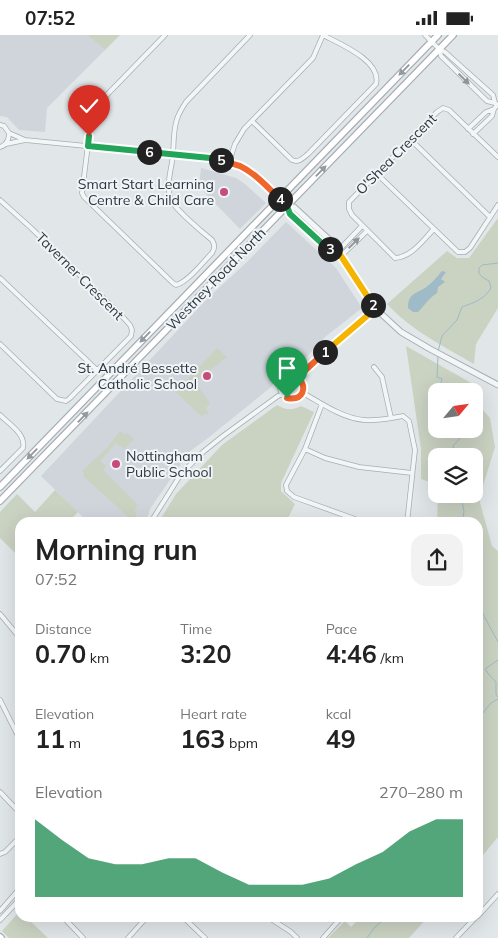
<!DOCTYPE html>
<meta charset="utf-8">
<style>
:root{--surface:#fff;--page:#f2f2f2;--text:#222;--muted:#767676;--accent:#0b8043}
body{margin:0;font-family:Mulish,sans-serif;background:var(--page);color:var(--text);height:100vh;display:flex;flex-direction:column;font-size:19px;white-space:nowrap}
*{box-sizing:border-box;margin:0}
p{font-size:16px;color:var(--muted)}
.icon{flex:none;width:28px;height:28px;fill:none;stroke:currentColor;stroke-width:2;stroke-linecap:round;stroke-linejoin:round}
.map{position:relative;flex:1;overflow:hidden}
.side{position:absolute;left:15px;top:482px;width:468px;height:405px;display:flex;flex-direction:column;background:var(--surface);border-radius:15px;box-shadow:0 5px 20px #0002}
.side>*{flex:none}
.needle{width:32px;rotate:61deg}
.buttons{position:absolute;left:428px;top:348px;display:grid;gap:10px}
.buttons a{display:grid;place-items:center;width:55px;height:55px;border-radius:10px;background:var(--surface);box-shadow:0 5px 20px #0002;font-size:25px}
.pin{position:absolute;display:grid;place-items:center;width:42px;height:42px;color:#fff;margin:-51px -21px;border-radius:50% 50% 50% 0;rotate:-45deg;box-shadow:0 0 5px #0007}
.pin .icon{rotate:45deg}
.km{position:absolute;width:25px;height:25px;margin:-12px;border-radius:50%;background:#222;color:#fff;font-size:14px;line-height:25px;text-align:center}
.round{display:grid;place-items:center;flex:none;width:52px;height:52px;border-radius:15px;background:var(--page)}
.overview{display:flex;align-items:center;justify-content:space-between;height:85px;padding:0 20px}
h1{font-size:28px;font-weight:700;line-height:38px}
.figures{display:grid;grid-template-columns:repeat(3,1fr);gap:8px;height:85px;padding:5px 20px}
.figures div{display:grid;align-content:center}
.figures b{font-size:25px;font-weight:700}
.figures small{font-size:14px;font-weight:400}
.figures p{font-size:14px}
.chart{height:140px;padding:10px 20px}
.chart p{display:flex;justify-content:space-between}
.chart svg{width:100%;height:90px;margin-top:5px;fill:var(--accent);opacity:.7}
.status{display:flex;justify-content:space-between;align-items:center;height:35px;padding:0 25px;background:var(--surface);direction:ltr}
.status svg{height:14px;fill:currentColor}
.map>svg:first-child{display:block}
.built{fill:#cfd5db}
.green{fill:#cad2c2;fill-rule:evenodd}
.water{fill:#9ebbc7}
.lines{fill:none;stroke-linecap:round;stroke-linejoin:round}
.stream{stroke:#9ebbc7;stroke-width:1}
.minor-casing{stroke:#a6aeb3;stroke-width:5.5}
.tertiary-casing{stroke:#a6aeb3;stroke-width:7}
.secondary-casing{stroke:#a6aeb3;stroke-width:8}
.minor{stroke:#f3f6f7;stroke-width:4}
.tertiary{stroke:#f3f6f7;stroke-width:5}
.secondary{stroke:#fff;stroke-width:5.5}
.oneway{fill:#949ba0}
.oneway2{fill:#8e969c}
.split-1-casing{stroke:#fff;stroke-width:10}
.split-2-casing{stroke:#fff;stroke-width:10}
.split-3-casing{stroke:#fff;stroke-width:10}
.split-4-casing{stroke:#fff;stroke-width:10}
.split-5-casing{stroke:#fff;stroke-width:10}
.split-6-casing{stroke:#fff;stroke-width:10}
.split-7-casing{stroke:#fff;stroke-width:10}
.split-1{stroke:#f0652b;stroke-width:6}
.split-2{stroke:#f5b400;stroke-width:6}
.split-3{stroke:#f5b400;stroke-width:6}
.split-4{stroke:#22a559;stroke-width:6}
.split-5{stroke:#f0652b;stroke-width:6}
.split-6{stroke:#22a559;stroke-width:6}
.split-7{stroke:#22a559;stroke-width:6}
.poi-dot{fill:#c74c7a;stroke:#f0f4f6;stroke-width:2}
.labels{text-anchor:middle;stroke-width:4;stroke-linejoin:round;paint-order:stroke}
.street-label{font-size:14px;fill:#2a3740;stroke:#f0f4f6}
.poi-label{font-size:14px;fill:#2a3740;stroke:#f0f4f6;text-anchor:end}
</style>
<div class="status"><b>07:52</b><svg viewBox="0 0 49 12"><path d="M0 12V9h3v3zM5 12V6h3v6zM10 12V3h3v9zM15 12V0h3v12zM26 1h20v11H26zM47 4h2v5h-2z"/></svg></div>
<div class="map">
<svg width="498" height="903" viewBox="0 0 498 903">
<rect width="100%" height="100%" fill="#e1e6e9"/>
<path class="built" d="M0 0H87L105 15 47 73 45 97 19 95 7 82 0 81Z
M201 133 236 143 245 149 266 168 240 194 199 152Z
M286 187 336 233 362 273 325 302 302 327 276 344 271 352 208 403 189 417 150 474 146 487H88L41 441 207 264 247 227Z"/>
<path class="green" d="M87 0H120L105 15Z
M498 183V273L476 309 474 329C443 311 411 295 387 269L447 216 457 223H469Z
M406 311 480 353 481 373 490 383 495 412 479 464 492 511 498 516V802L478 826V488L437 487 438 459H474V421H436V449L421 444V414ZM436 356H474V394H436Z
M217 313 227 322 195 347 210 368 206 373 209 378 201 381 176 357Z
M277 370C286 375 291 376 301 371L314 377 281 448V456L295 469 286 487H161L160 485 176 459 222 410Z
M120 396 125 400 127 398 134 404 124 414 116 408 100 426 106 431 103 435 137 469 135 476 137 484 134 487 84 442 83 435 106 414Z
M55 455 78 477 68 487 20 488V523L0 503V477L17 459 35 477Z
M20 876V882L27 883 48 903H9L2 896Z
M361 882H427V883L409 903H328L345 886 351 892Z"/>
<path class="water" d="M442 236 446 237 441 244 445 247 438 252 437 258C428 264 425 270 418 277H413L408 273C408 259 415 259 425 253 431 249 437 242 442 236Z"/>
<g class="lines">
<path class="stream" d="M438 317 442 301 457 285 462 272C473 268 485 264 491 253L489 246 482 242 479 238V233L482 230 498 228
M436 366 434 363V357L440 352 442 344 437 342 438 321
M436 385 429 390 434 396 440 400 444 398 446 394
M455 421 453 411 463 400 461 394
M461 459 464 477 462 488
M478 560 483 579 498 607
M498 625 485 634 490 641 496 647V660L498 662
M478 677 482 679 491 668 498 664
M478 693 479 695 478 706
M367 903 374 893 382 886 391 885 394 882"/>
<g class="minor-casing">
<path id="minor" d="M165 0 98 69 92 77 82 158 84 162 173 248 176 250C188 247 203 227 212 218 215 213 215 210 212 205 202 197 176 175 171 165 165 151 172 133 173 119 174 107 173 96 177 84 179 78 182 73 186 67L250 0
M425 0 439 14 445 17 493 60 495 68 497 71
M439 14 441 21 487 66 495 68
M252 86 292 125C299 128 303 123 308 119L376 49C382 26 340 9 323 0
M0 90 4 91 9 98C9 105 7 110 0 112
M468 94 486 77 494 74 498 69
M9 98 25 105 219 124C226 127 235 129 242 132 259 141 273 158 287 171
M473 99 492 81 494 74
M411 105 490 182
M6 109 25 105
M229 127 235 109 244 94 313 23 323 0
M377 139 458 217H465L470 213 498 170
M0 165 30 192 121 280 130 290 132 295 131 301 70 363 66 366 57 364 0 309
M434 194C423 205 412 222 395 223L352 180 349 174V167L437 77 443 73 449 75 498 122
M337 217 362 191
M341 221 367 196
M0 243 98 336
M374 332 382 342 391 383
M280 352a12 12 0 1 1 24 0a12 12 0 1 1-24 0Z
M299 342 337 307 376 274
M303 358C321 368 342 383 364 385 377 386 391 383 403 381L409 386 415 415 407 488
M322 369 305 414 286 450 287 456 294 462 366 488
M0 380C9 389 26 399 23 413L0 436
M305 414 325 423 359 432 412 438
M152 488 154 482 181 439 203 417 223 401 278 361 283 359
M0 579 20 603
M0 665 17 699 20 702
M0 757 20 778
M0 819 5 817 20 802
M0 876 20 853
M478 881 498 859
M63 882 83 903
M183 882 205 903
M268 882 291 897 297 903
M0 885 20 864
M128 903 147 882
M323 903 340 884V882
M456 903 476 882"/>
</g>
<g class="tertiary-casing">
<path id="tertiary" d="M287 171 290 179 327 213 335 216 341 221 376 274 401 297 430 314 498 350
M287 171 294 172 333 208 335 216"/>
</g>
<g class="secondary-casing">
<path id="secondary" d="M0 452 438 0
M0 466 453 0
M0 902 1 903"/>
</g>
<use href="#minor" class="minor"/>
<use href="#tertiary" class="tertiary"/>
<use href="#secondary" class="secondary"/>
</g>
<defs><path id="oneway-solid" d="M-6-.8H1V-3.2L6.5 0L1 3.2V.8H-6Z" transform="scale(1.25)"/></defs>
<g class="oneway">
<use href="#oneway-solid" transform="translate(404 35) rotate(134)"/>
<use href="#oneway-solid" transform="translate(321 136) rotate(-46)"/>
<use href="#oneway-solid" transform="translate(145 302) rotate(134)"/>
<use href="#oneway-solid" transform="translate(83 382) rotate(-46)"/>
<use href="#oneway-solid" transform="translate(32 419) rotate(134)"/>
</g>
<g class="oneway2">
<use href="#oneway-solid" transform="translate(464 44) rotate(44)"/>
<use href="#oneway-solid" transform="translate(354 208) rotate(-44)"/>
</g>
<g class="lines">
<g class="split-1-casing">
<path id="split-1" d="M287 363C303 366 308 353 298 342L325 317"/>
</g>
<g class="split-2-casing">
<path id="split-2" d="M325 317 367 281 376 274 373 270"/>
</g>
<g class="split-3-casing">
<path id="split-3" d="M330 214 335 216 341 221 373 270"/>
</g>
<g class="split-4-casing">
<path id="split-4" d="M280 164 287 171 290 179 327 213 330 214"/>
</g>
<g class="split-5-casing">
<path id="split-5" d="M221 125C227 127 233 129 240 131 255 138 267 152 280 164"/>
</g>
<g class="split-6-casing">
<path id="split-6" d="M149 117 210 123 221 125"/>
</g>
<g class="split-7-casing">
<path id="split-7" d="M89 101 88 111 149 117"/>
</g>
<use href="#split-1" class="split-1"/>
<use href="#split-2" class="split-2"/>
<use href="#split-3" class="split-3"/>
<use href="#split-4" class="split-4"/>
<use href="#split-5" class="split-5"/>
<use href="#split-6" class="split-6"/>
<use href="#split-7" class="split-7"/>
</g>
<g class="poi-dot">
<circle cx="224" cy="157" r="5"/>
<circle cx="207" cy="341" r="5"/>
<circle cx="116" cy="429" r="5"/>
</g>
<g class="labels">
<g class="street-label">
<text transform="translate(396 119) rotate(-45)" y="5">O'Shea Crescent</text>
<text transform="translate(80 241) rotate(45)" y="5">Taverner Crescent</text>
<text transform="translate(216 244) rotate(-46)" y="5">Westney Road North</text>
</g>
<g class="poi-label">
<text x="214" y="154">Smart Start Learning<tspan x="214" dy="16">Centre &amp; Child Care</tspan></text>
<text x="197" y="338">St. André Bessette<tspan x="197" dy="16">Catholic School</tspan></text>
<text x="126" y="426" text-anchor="start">Nottingham<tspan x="126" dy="16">Public School</tspan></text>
</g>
</g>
</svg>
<div class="buttons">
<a><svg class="needle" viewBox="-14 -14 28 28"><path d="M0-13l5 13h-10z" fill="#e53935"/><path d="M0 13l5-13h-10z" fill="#767676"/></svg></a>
<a><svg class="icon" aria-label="layers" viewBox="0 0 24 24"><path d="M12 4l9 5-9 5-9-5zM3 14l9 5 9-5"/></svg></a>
</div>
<div class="pin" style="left:287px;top:363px;background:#1e9e55"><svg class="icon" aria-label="arrive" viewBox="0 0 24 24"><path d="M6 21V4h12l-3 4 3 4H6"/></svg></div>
<div class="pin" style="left:89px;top:101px;background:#d93025"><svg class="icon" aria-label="check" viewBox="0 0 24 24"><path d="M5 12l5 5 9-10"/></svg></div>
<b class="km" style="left:325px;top:317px">1</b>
<b class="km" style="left:373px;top:270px">2</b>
<b class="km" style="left:330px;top:214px">3</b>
<b class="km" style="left:280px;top:164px">4</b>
<b class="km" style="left:221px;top:125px">5</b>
<b class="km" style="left:149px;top:117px">6</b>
<section class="side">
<div class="overview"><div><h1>Morning run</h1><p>07:52</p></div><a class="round"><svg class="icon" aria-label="share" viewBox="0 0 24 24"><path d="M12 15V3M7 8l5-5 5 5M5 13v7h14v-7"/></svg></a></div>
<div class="figures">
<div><p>Distance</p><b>0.70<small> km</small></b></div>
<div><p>Time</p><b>3:20</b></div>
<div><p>Pace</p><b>4:46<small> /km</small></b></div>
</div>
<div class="figures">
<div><p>Elevation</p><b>11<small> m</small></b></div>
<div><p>Heart rate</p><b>163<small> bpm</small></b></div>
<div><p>kcal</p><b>49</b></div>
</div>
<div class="chart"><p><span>Elevation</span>270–280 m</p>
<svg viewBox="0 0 160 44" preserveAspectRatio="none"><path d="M0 44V6L10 16L20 25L30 28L40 28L50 25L60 25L70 32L80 38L90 38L100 38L110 35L120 28L130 22L140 12L150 6L160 6V44z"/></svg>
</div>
</section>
</div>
